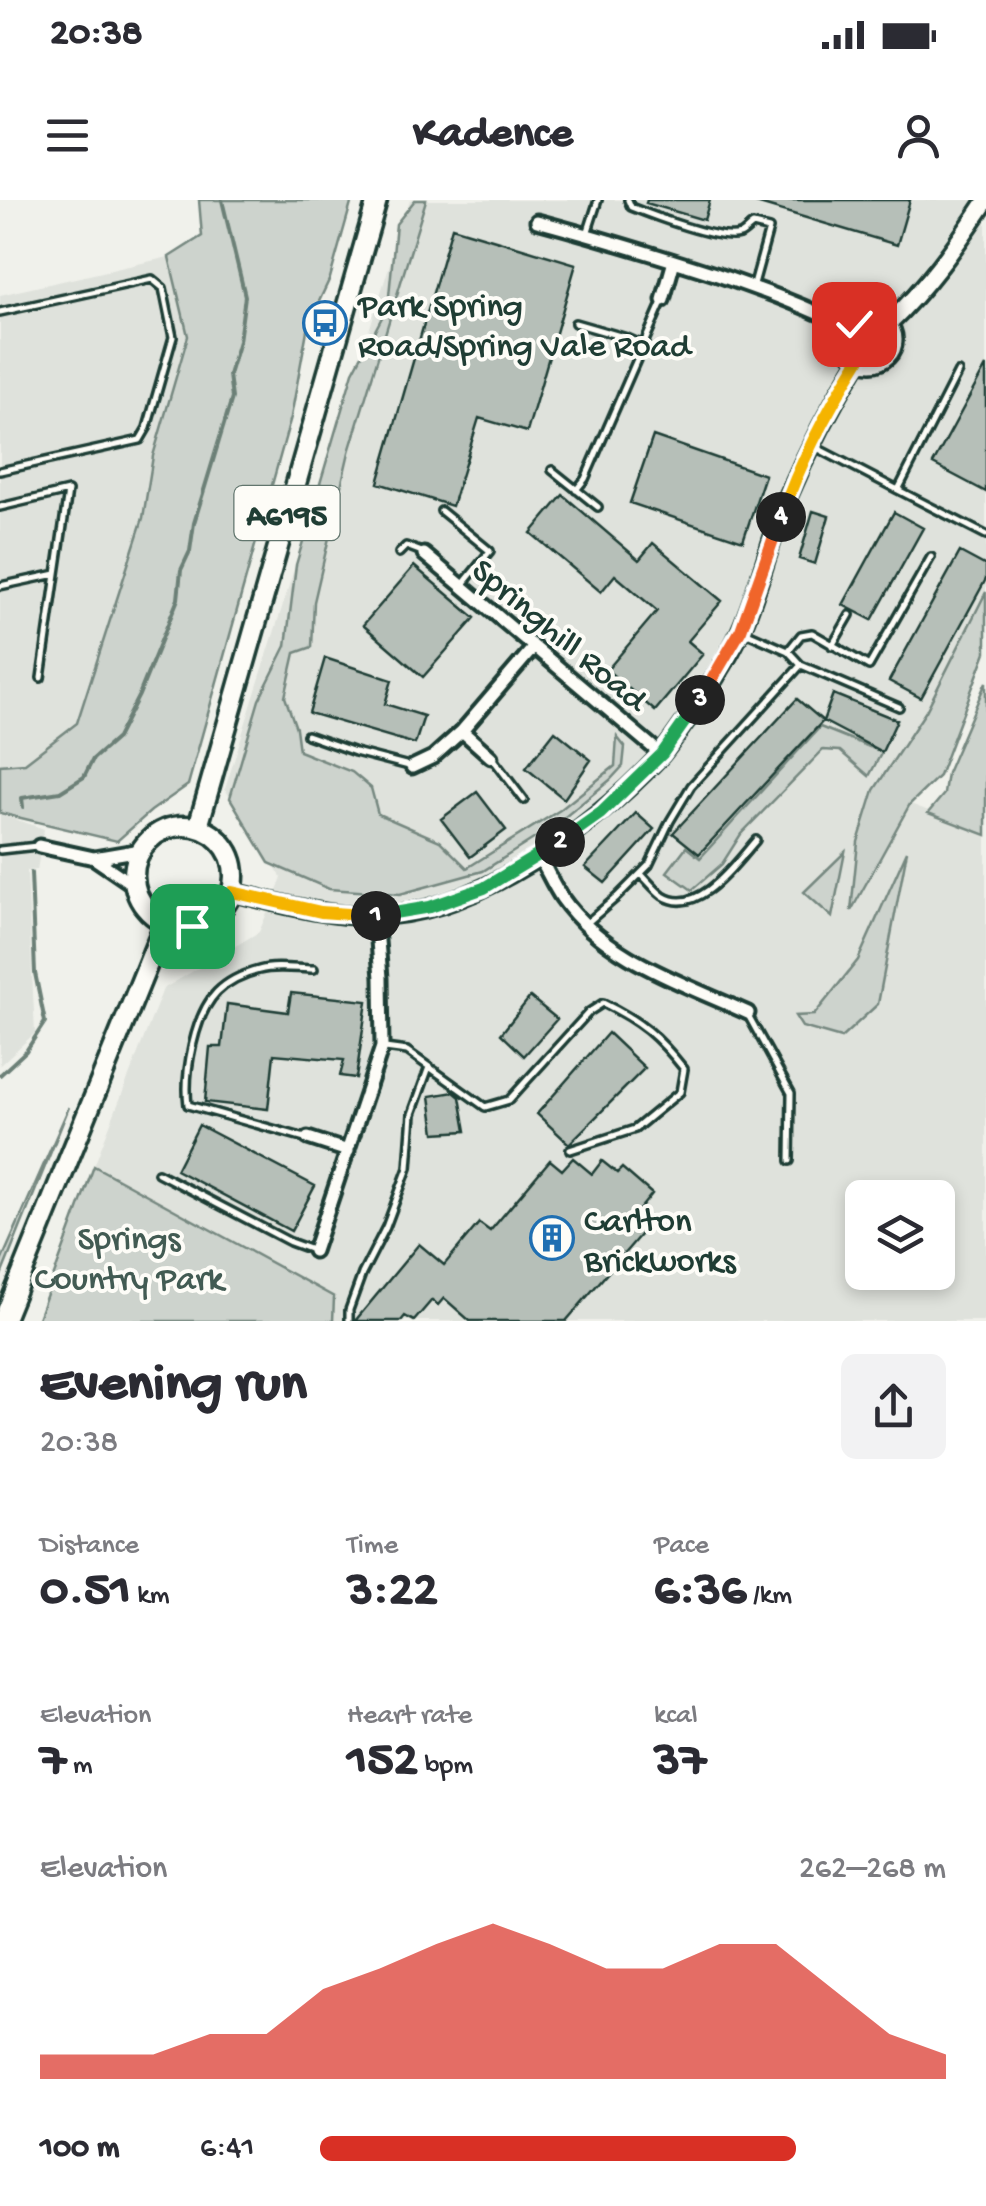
<!DOCTYPE html>
<meta charset="utf-8">
<style>
:root{--surface:#fff;--page:#f2f2f3;--text:#2b2b33;--muted:#7c7c81;--accent:#d93025}
body{margin:0;font-family:"Gochi Hand",sans-serif;background:var(--page);color:var(--text);height:100vh;display:flex;flex-direction:column;font-size:38px;white-space:nowrap}
*{box-sizing:border-box;margin:0}
p{font-size:32px;color:var(--muted)}
.icon{flex:none;width:55px;height:55px;fill:none;stroke:currentColor;stroke-width:2;stroke-linecap:round;stroke-linejoin:round}
.map{position:relative;height:1121px;overflow:hidden}
.sheet{display:flex;flex-direction:column;background:var(--surface);flex:1}
.sheet>*{flex:none}
.fabs{position:absolute;left:845px;top:980px;display:grid;gap:20px}
.fabs a{display:grid;place-items:center;width:110px;height:110px;border-radius:15px;background:var(--surface);box-shadow:0 5px 15px #0003;font-size:50px}
.pin{position:absolute;display:grid;place-items:center;width:85px;height:85px;color:#fff;margin:-42px;border-radius:20px;box-shadow:0 5px 15px #0006}
.km{position:absolute;width:50px;height:50px;margin:-25px;border-radius:50%;background:#222;color:#fff;font-size:28px;line-height:50px;text-align:center}
.round{display:grid;place-items:center;flex:none;width:105px;height:105px;border-radius:15px;background:var(--page)}
.overview{display:flex;align-items:center;justify-content:space-between;height:170px;padding:0 40px}
h1{font-size:55px;font-weight:700;line-height:75px}
.figures{display:grid;grid-template-columns:repeat(3,1fr);gap:15px;height:170px;padding:10px 40px}
.figures div{display:grid;align-content:center}
.figures b{font-size:50px;font-weight:700}
.figures small{font-size:28px;font-weight:400}
.figures p{font-size:28px}
.chart{height:280px;padding:20px 40px}
.chart p{display:flex;justify-content:space-between}
.chart svg{width:100%;height:180px;margin-top:10px;fill:var(--accent);opacity:.7}
ul{padding:0 40px;list-style:none;font-size:32px}
li{display:grid;grid-template-columns:160px 120px 1fr;align-items:center;height:75px}
li i{height:25px;border-radius:12px;background:var(--accent)}
.status{display:flex;justify-content:space-between;align-items:center;height:70px;padding:0 50px;background:var(--surface);direction:ltr}
.status svg{height:28px;fill:currentColor}
header{display:flex;justify-content:space-between;align-items:center;height:130px;padding:0 40px;background:var(--surface);font-size:45px;font-weight:700}
.map>svg:first-child{display:block}
.built{fill:#dfe2dc;fill-rule:evenodd}
.green{fill:#cdd3cd;stroke:#768880;stroke-width:2.5}
.lines{fill:none;stroke-linecap:round;stroke-linejoin:round}
.stream{stroke:#6c8077;stroke-width:4}
.building{fill:#b6bfb8;stroke:#1f3d34;stroke-width:2.5}
.lane-casing{stroke:#1f3d34;stroke-width:12}
.street-casing{stroke:#1f3d34;stroke-width:19}
.secondary-casing{stroke:#1f3d34;stroke-width:22}
.primary-casing{stroke:#1f3d34;stroke-width:25}
.lane{stroke:#fdfcf7;stroke-width:5}
.street{stroke:#fdfcf7;stroke-width:11}
.secondary{stroke:#fdfcf7;stroke-width:15}
.primary{stroke:#fdfcf7;stroke-width:18}
.split-1-casing{stroke:#fff;stroke-width:20}
.split-2-casing{stroke:#fff;stroke-width:20}
.split-3-casing{stroke:#fff;stroke-width:20}
.split-4-casing{stroke:#fff;stroke-width:20}
.split-5-casing{stroke:#fff;stroke-width:20}
.split-1{stroke:#f5b400;stroke-width:12}
.split-2{stroke:#22a559;stroke-width:12}
.split-3{stroke:#22a559;stroke-width:12}
.split-4{stroke:#f0652b;stroke-width:12}
.split-5{stroke:#f5b400;stroke-width:12}
.labels{text-anchor:middle;stroke-width:8;stroke-linejoin:round;paint-order:stroke}
.shield{fill:#fdfcf7;stroke:#62766e;stroke-width:2.5}
.shield-label{font-size:32px;font-weight:bold;fill:#1f3d34}
.poi-label{font-size:35px;fill:#1f3d34;stroke:#fdfcf7;text-anchor:start}
.street-label{font-size:35px;fill:#1f3d34;stroke:#fdfcf7}
.park-label{font-size:35px;fill:#425b53;stroke:#fdfcf7}
</style>
<div class="status"><b>20:38</b><svg viewBox="0 0 49 12"><path d="M0 12V9h3v3zM5 12V6h3v6zM10 12V3h3v9zM15 12V0h3v12zM26 1h20v11H26zM47 4h2v5h-2z"/></svg></div>
<header><svg class="icon" aria-label="menu" viewBox="0 0 24 24"><path d="M4 6h16M4 12h16M4 18h16"/></svg>Kadence<svg class="icon" aria-label="person" viewBox="0 0 24 24"><circle cx="12" cy="8" r="4"/><path d="M4 21q1-7 8-7t8 7"/></svg></header>
<div class="map">
<svg width="986" height="1121" viewBox="0 0 986 1121">
<rect width="100%" height="100%" fill="#f0f1eb"/>
<filter id="ink" filterUnits="userSpaceOnUse"><feTurbulence type="fractalNoise" baseFrequency=".01" numOctaves="2"/><feDisplacementMap in="SourceGraphic" scale="20" xChannelSelector="R" yChannelSelector="G"/><feConvolveMatrix kernelMatrix="1 2 1 2 8 2 1 2 1" color-interpolation-filters="sRGB"/></filter>
<g filter="url(#ink)">
<path class="built" d="M410 0H986V392L926 511 874 590 986 633V1121H333L334 1097 94 966 163 789 259 732 282 678 225 589ZM862 998H938V1072H862Z
M169 57 188 136 153 256 143 318 77 523 25 563 0 565V95Z
M0 614 44 629 37 670 27 671 35 833 0 865Z"/>
<path class="green" d="M199 0H352L330 78 308 125 291 217 188 585 151 611 117 641 0 613V565L25 563 77 523 143 318 153 256 188 136 169 57 202 36Z
M415 0H426L349 252 314 402 312 447 295 453 285 497 296 528 299 551 352 572 371 588 378 614 440 641 467 668 560 610 615 566 617 537 625 547 623 566 610 580 554 626 483 671 400 694 329 689 269 663 230 598 259 500 286 446 296 365 353 172 388 106 396 24Z
M986 392V452L939 576 910 604 851 711 858 642 874 590 926 511Z
M986 482V635L928 613 944 594 947 573Z
M820 527 882 552 869 576 840 551 823 550 741 634 722 664 692 690 667 672 686 647 700 658Z
M907 651 878 804 841 838 802 827 795 816 814 815 858 760Z
M845 652 832 717 804 692Z
M69 907 0 1078V1064Z
M94 966 334 1097 333 1121H37Z"/>
<g class="lines">
<path class="stream" d="M23 607 22 598 60 592 84 577 93 559 117 538 139 495 178 399 181 370 190 351 194 323 232 198 229 175 239 141 245 96 222 0
M0 875 26 851 45 822 35 773 31 673"/>
</g>
<path class="building" d="M647 0H710L704 20 646 3Z
M756 0H910L897 45 756 3Z
M452 27 576 64 527 232 479 218 452 306 378 283Z
M986 166V292L933 264Z
M653 236 765 275 743 341 630 303Z
M563 295 639 360 653 343 722 401 688 441 703 454 655 511 607 470 657 411 615 375 601 392 531 333Z
M813 311 829 316 815 364 799 359Z
M894 312 923 328 872 420 843 405Z
M960 352 986 366V379L921 498 889 481Z
M414 366 475 418 423 477 363 425Z
M325 458 392 480 385 504 424 516 415 544 309 513Z
M833 494 897 520 882 552 823 521Z
M797 499 823 521 699 654 673 633Z
M555 531 591 560 564 599 526 568Z
M477 592 506 630 470 657 441 619Z
M636 613 654 629 605 683 585 667Z
M291 793 367 801 356 878 340 876 344 860 274 854 268 909 205 902 210 847H222L227 804 288 812Z
M530 797 557 819 524 856 501 834Z
M608 833 645 868 569 944 537 914Z
M454 892 460 897 466 931 435 933 430 896Z
M199 925 315 986 291 1031 176 970Z
M573 958 592 974 602 961 617 973 622 968 652 994 634 1016 647 1027 566 1121H470L444 1098 438 1105 432 1100 414 1121 405 1116 401 1121H355L419 1044 444 1065 479 1023 490 1031 550 960 562 970Z"/>
<g class="lines">
<g class="lane-casing">
<path id="lane" d="M628 0 631 7C651 15 721 42 740 35 745 33 748 28 753 25L769 29 754 84
M588 31 598 0
M0 112 152 79 163 88 173 137 147 228 140 240 0 271
M575 123 627 138 643 145
M815 247 898 290 958 172
M552 270 598 307
M576 290 585 279 662 102
M898 290 986 335
M0 307 68 291 56 374 0 386
M441 311 490 351 464 383
M399 353 406 346 422 352
M745 432 788 451 801 465 899 507
M832 446 850 415
M788 451 801 435 812 433 869 466 931 357
M41 478 56 374
M307 535 355 552 409 566
M493 559 524 600
M0 650 37 646
M641 674C648 681 655 690 663 696 698 718 736 663 756 640
M588 722 617 697 649 665 670 621 691 586 801 465
M748 815 791 893 790 961
M385 848 407 851 485 907 509 900 589 812 603 803C640 821 658 836 684 869L680 892 635 929 570 950
M305 938 188 905C184 874 194 815 217 792 228 781 243 774 259 770 275 765 297 769 314 769
M158 973 290 1042 312 1050
M349 1121V1110L362 1074 386 1027 408 968 412 914 429 867"/>
</g>
<g class="street-casing">
<path id="street" d="M537 21C597 37 656 55 715 74 761 90 807 106 850 129
M663 100 674 61
M424 354 662 555
M462 531 491 557
M412 567 433 557 462 531 534 447
M39 646 94 658 141 650
M539 657C547 670 553 685 562 698 605 759 683 783 748 813
M94 658 135 686
M308 938 348 951
M314 1051 382 847 381 778 376 716"/>
</g>
<g class="secondary-casing">
<path id="secondary" d="M848 140a23 23 0 1 1 46 0a23 23 0 1 1-46 0Z
M888 124C927 87 956 46 986 1
M232 692C279 703 326 717 374 716 476 715 591 629 659 557 669 546 677 533 686 521 706 492 727 462 741 430 759 389 769 343 786 301 807 252 831 205 859 160"/>
</g>
<g class="primary-casing">
<path id="primary" d="M134 676a50 50 0 1 1 100 0a50 50 0 1 1-100 0Z
M198 627 377 0
M3 1121 165 722"/>
</g>
<use href="#lane" class="lane"/>
<use href="#street" class="street"/>
<use href="#secondary" class="secondary"/>
<use href="#primary" class="primary"/>
</g>
</g>
<g class="lines" filter="url(#ink)">
<g class="split-1-casing">
<path id="split-1" d="M192 726C212 720 223 711 232 692L321 712 376 716"/>
</g>
<g class="split-2-casing">
<path id="split-2" d="M376 716 430 707 484 688 560 642"/>
</g>
<g class="split-3-casing">
<path id="split-3" d="M560 642 601 613 662 554 700 500"/>
</g>
<g class="split-4-casing">
<path id="split-4" d="M700 500 741 430 781 317"/>
</g>
<g class="split-5-casing">
<path id="split-5" d="M781 317C800 262 828 209 859 160 847 150 845 137 854 124"/>
</g>
<use href="#split-1" class="split-1"/>
<use href="#split-2" class="split-2"/>
<use href="#split-3" class="split-3"/>
<use href="#split-4" class="split-4"/>
<use href="#split-5" class="split-5"/>
</g>
<defs>
<g id="bus-ring" transform="scale(2.25)"><circle r="9.5" fill="#fdfcf7" stroke="#1f6fb2" stroke-width="1.5"/><path d="M-5-6H5V4H4V6H2V4H-2V6H-4V4H-5ZM-3.5-4V0h7V-4ZM-3.5 1.2v1.5H-2V1.2ZM2 1.2v1.5H3.5V1.2Z" fill="#1f6fb2"/></g>
<g id="building-ring" transform="scale(2.25)"><circle r="9.5" fill="#fdfcf7" stroke="#1f6fb2" stroke-width="1.5"/><path d="M-4-6H4V6H1V3H-1V6H-4ZM-2.5-4.3h1.7v1.8h-1.7ZM.8-4.3h1.7v1.8H.8ZM-2.5-1h1.7V.8h-1.7ZM.8-1h1.7V.8H.8Z" fill="#1f6fb2"/></g>
</defs>
<g fill-rule="evenodd">
<use href="#bus-ring" x="325" y="123"/>
<use href="#building-ring" x="552" y="1038"/>
</g>
<g class="labels">
<rect class="shield" x="234.5" y="286" width="105" height="54" rx="8"/>
<g class="shield-label">
<text x="287" y="324">A6195</text>
</g>
<g class="poi-label">
<text x="358" y="115">Park Spring<tspan x="358" dy="40">Road/Spring Vale Road</tspan></text>
<text x="584" y="1030">Carlton<tspan x="584" dy="40">Brickworks</tspan></text>
</g>
<g class="street-label">
<text transform="translate(561 433) rotate(40)" y="12">Springhill Road</text>
</g>
<g class="park-label">
<text x="129" y="1048">Springs<tspan x="129" dy="40">Country Park</tspan></text>
</g>
</g>
</svg>
<div class="fabs">
<a><svg class="icon" aria-label="layers" viewBox="0 0 24 24"><path d="M12 4l9 5-9 5-9-5zM3 14l9 5 9-5"/></svg></a>
</div>
<div class="pin" style="left:192px;top:726px;background:#1e9e55"><svg class="icon" aria-label="arrive" viewBox="0 0 24 24"><path d="M6 21V4h12l-3 4 3 4H6"/></svg></div>
<div class="pin" style="left:854px;top:124px;background:#d93025"><svg class="icon" aria-label="check" viewBox="0 0 24 24"><path d="M5 12l5 5 9-10"/></svg></div>
<b class="km" style="left:376px;top:716px">1</b>
<b class="km" style="left:560px;top:642px">2</b>
<b class="km" style="left:700px;top:500px">3</b>
<b class="km" style="left:781px;top:317px">4</b>
</div>
<section class="sheet">
<div class="overview"><div><h1>Evening run</h1><p>20:38</p></div><a class="round"><svg class="icon" aria-label="share" viewBox="0 0 24 24"><path d="M12 15V3M7 8l5-5 5 5M5 13v7h14v-7"/></svg></a></div>
<div class="figures">
<div><p>Distance</p><b>0.51<small> km</small></b></div>
<div><p>Time</p><b>3:22</b></div>
<div><p>Pace</p><b>6:36<small> /km</small></b></div>
</div>
<div class="figures">
<div><p>Elevation</p><b>7<small> m</small></b></div>
<div><p>Heart rate</p><b>152<small> bpm</small></b></div>
<div><p>kcal</p><b>37</b></div>
</div>
<div class="chart"><p><span>Elevation</span>262–268 m</p>
<svg viewBox="0 0 160 44" preserveAspectRatio="none"><path d="M0 44V38L10 38L20 38L30 33L40 33L50 22L60 17L70 11L80 6L90 11L100 17L110 17L120 11L130 11L140 22L150 33L160 38V44z"/></svg>
</div>
<ul>
<li><b>100 m</b>6:41<i style="width:76%"></i></li>
</ul>
</section>
